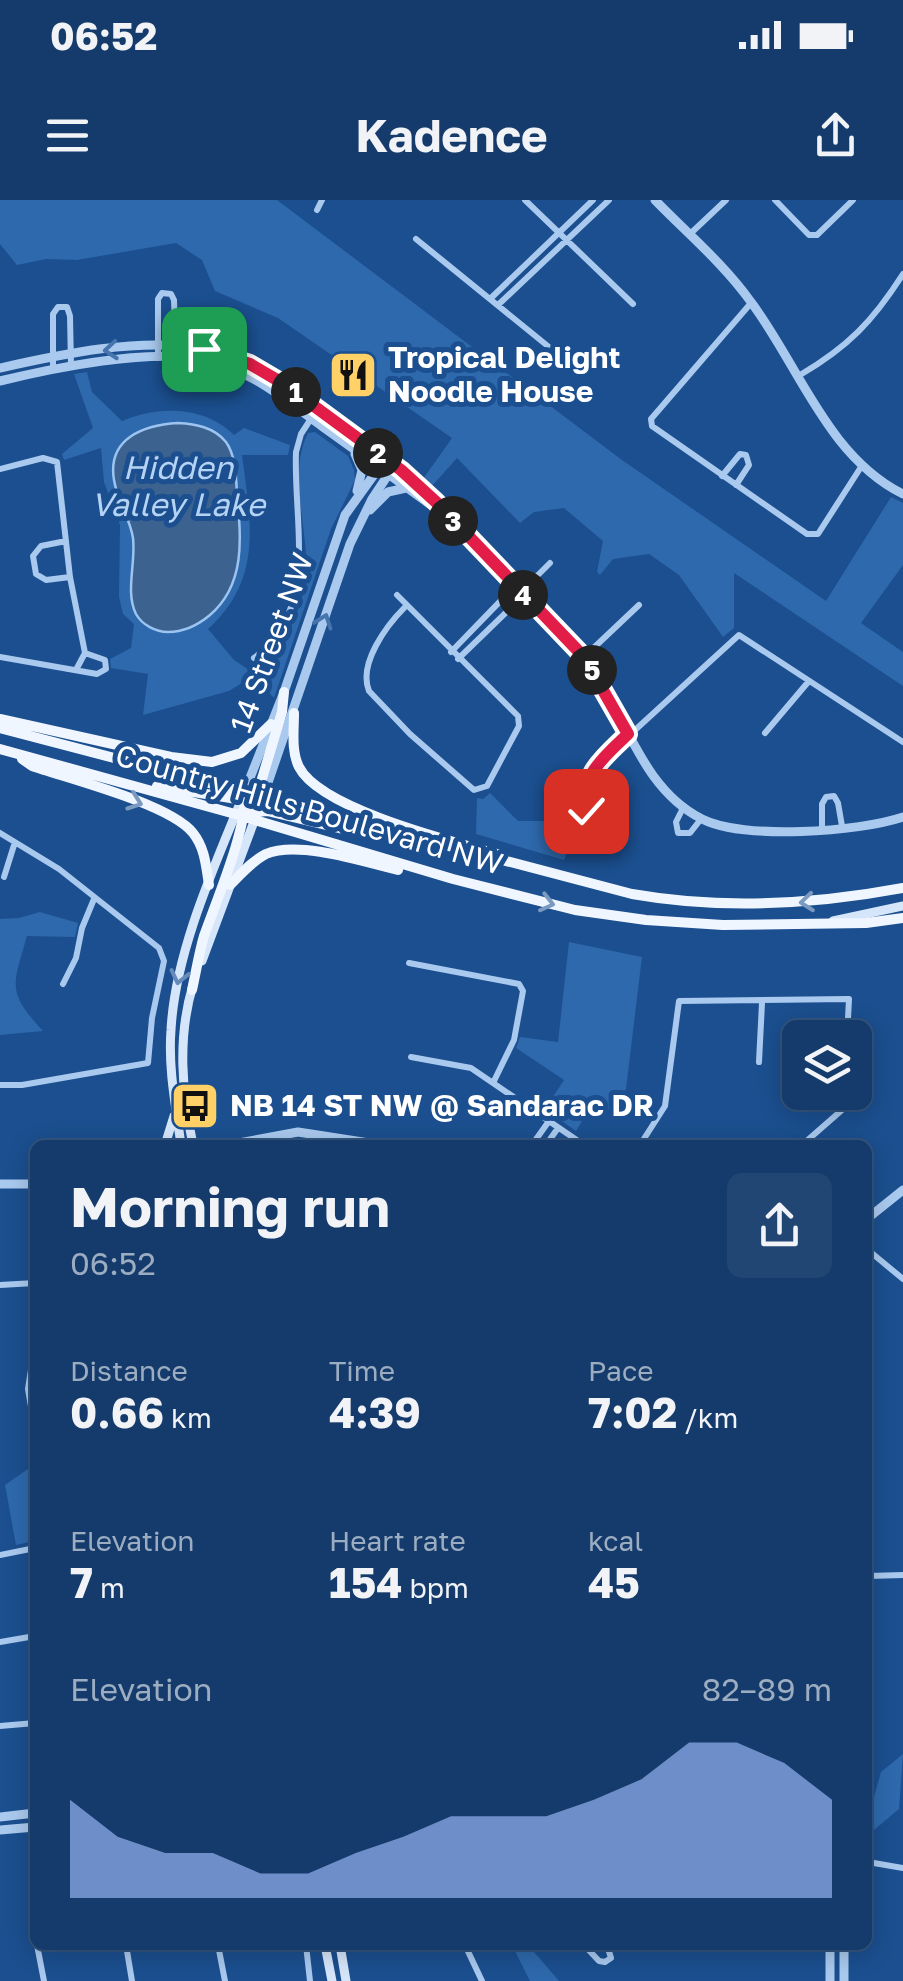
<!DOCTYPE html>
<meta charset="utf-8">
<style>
:root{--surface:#143b6b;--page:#214673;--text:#f1f3f6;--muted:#9dadc1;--line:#33557e;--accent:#95b2f1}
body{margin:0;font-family:"Golos Text",sans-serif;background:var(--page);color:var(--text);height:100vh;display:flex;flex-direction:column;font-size:38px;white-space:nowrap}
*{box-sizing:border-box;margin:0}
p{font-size:32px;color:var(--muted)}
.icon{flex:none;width:55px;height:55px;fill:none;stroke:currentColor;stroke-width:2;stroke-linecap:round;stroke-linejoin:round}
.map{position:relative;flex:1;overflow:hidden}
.panel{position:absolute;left:30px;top:940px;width:842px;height:810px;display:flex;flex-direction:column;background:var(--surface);border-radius:15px;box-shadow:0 5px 25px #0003,0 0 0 2px var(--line)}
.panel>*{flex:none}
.controls{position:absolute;left:782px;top:820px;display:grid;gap:20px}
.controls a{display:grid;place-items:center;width:90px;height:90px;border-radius:15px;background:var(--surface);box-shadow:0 5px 25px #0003,0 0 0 2px var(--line);font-size:50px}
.pin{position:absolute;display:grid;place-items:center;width:85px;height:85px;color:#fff;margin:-42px;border-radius:20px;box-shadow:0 5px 15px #0006}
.km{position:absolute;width:50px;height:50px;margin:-25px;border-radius:50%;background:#222;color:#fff;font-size:28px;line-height:50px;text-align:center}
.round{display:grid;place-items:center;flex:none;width:105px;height:105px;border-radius:15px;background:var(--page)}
.headline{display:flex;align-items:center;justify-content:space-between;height:170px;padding:0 40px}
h1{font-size:55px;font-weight:700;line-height:75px}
.stats{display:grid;grid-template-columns:repeat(3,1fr);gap:15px;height:170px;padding:10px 40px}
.stats div{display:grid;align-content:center}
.stats b{font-size:42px;font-weight:700}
.stats small{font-size:28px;font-weight:400}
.stats p{font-size:28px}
.chart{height:280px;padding:20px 40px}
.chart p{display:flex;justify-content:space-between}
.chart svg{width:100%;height:180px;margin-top:10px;fill:var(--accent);opacity:.7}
.status{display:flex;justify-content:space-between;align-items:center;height:70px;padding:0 50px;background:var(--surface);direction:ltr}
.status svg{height:28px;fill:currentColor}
header{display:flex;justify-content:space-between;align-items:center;height:130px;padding:0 40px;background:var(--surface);font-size:45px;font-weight:700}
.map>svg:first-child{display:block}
.green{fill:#2e69ad}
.water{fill:#3c6290;stroke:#9cc4f0;stroke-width:2.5}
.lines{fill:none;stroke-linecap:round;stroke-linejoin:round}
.minor{stroke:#a9c9ee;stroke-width:6}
.tertiary{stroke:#a9c9ee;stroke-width:9}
.secondary{stroke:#d6e6fa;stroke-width:9}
.primary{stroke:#f0f6ff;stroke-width:10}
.oneway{stroke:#4674ac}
.oneway2{stroke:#7b9ac1}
.oneway3{stroke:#668bba}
.route-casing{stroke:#fff;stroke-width:20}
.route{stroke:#e11d48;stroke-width:12}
.labels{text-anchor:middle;stroke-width:10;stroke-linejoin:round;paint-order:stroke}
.poi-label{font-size:30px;font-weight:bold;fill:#fff;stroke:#1b4f8f;text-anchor:start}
.street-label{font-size:30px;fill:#fff;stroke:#1b4f8f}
.water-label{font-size:32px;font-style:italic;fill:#b5d3f5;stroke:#1b4f8f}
</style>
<div class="status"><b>06:52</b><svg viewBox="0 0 49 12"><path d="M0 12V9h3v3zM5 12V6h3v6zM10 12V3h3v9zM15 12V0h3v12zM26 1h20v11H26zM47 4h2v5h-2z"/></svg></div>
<header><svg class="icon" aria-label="menu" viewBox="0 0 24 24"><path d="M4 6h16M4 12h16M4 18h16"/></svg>Kadence<svg class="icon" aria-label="share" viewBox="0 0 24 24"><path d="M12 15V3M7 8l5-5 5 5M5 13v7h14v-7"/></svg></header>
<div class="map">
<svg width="903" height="1781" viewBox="0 0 903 1781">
<rect width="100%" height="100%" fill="#1b4f8f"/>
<path class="green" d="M0 0H277L622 260 826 401 891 297 903 303V365L861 423 903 452V486L734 373V428L723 437 679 375 649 354 613 359 600 375 597 372 603 341 564 308 534 312 520 323 457 258 432 286 423 279 452 238 278 118 215 91 202 60 176 43 77 60 46 59 17 65 0 44Z
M87 172 92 192 122 221C158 205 206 206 234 235L244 228 290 245 288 255H242C251 323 263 379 208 429L234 460 249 470C264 469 270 461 279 448 292 428 305 398 306 374 309 330 287 274 308 233L315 232 348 256 354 270 355 280 331 329 274 498 253 476 229 491 143 515 148 474 111 468 110 459 131 448 134 424 123 414 119 397 120 325 104 282 101 248 64 260 62 254 93 228 74 174Z
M490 593 518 621H555L570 615 579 622 564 660 476 634 477 598 483 599Z
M40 712 78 723 75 737 27 736C13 786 6 791 43 831L0 835V719L19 718Z
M569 742 642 757 626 889 613 913 594 901 576 931 545 909 564 880 516 848 520 837 558 842Z
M35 1264V1341L16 1345 5 1285Z
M903 1554 899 1609 868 1635V1606L872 1604 881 1572Z
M512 1745H528L559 1781H530Z"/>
<path class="water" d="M178 223C195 224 214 227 226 242 236 256 236 277 237 294 241 338 246 384 210 415 198 425 183 432 168 432 156 432 142 425 136 414 125 392 136 363 133 338 130 318 117 300 114 280 107 238 144 225 178 223Z"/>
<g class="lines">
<path class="minor" d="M525 0 633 104
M775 0 809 35H817L853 0
M317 10 322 0
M690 34 726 0
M416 39 576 169
M490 99 593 0
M751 103 651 219 652 226 807 334H818L861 267
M498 105 609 0
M158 158V99L162 93 171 94 174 100 176 156
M53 169V114L58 107H67L70 116 71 166
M800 175C848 147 873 121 903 74
M0 269 43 258 57 262 70 377 85 453 77 468
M722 276 740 254 746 255 749 265 736 285
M66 341 41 346 33 356 36 374 46 380 70 377
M521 392 550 363
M397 395 518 516 519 526 487 586 474 590 410 534 369 491C358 464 386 426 405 407
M451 452 515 386
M0 457 97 474 106 469 105 460 85 453
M584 457 639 405
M254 458C320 410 293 322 296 252L301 234 318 208
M458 459 524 395
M765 533 809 481
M684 606 676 622 678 633H690L701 619
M586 611C583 591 587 580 599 563L739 435 903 542
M822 628V604L826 597 834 596 838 603 842 626
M0 633 59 669 159 748 164 761 152 818 148 863 22 885H0
M4 677 15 642
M409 763 519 784 523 791 514 840 494 881
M63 784 76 758 82 728 94 699
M411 857 471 868 584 945
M759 862 762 803
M532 945 549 921
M546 945 558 928
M640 945 665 906 679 801 849 799 847 838
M802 945 842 910 844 892
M868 1050 903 1079
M0 1085 35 1083
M35 1144 28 1189 35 1230
M0 1355 35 1348
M868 1376 903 1375
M0 1442 35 1436
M0 1526 35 1523
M868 1662 903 1668
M34 1724 35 1732
M37 1745 44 1781
M126 1745 132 1781
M218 1745 225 1781
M306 1745 310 1781
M465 1745 482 1781
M584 1745 599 1761 605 1762 611 1758 607 1745"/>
<path class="tertiary" d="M655 0C687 33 724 64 751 102 799 166 828 257 903 294
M0 168C62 154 141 137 203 149 250 157 292 188 329 216 353 234 379 251 402 271 446 309 484 353 524 395 543 416 565 434 582 455 625 507 637 586 702 619 743 640 859 632 903 617
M0 181C54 168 151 148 204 160 252 170 285 200 323 227 361 254 398 281 435 308
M355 254 362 270 357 291
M370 310 388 292 406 288
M244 593 284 492 345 315 381 265
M262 600 350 344 372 299 390 272
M228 945 298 932 382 945
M0 984H35
M868 1018 903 990
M0 1617 35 1613
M0 1630 35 1627
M830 1745V1781
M844 1781V1745"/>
<path class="secondary" d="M833 721 903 706
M202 761 262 600
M193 785C177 838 182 892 193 945
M165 945 174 916
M181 945C176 907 168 869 171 830 175 753 214 667 243 596
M325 1745 332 1781
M340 1745 346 1781"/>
<path class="primary" d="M294 513C294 531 291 551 299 567 321 610 458 643 504 656
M0 519 171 557 212 562 241 553 271 524
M0 528 632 694C723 710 812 705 903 688
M0 549 235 614 453 679 575 710 646 720 723 725 866 723 903 718
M22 559 32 566C70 579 170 604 193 633 205 648 206 666 209 685
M157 586 249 601
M255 602 282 512 284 492
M236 614 267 611 381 638
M230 685C241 674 252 661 266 654 298 640 365 662 398 670
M192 790C196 772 199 753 204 736 215 704 250 622 244 593"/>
</g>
<defs><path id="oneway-chevron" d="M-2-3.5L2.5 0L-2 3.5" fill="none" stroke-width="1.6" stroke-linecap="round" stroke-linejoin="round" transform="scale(2.5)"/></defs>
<g class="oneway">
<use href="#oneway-chevron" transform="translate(111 150) rotate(175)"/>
<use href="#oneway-chevron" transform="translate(324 421) rotate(-70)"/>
</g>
<g class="oneway2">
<use href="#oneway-chevron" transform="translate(135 602) rotate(20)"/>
<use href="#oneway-chevron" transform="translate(807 702) rotate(174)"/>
<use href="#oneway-chevron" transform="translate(547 703) rotate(14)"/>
</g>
<use class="oneway3" href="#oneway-chevron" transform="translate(179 777) rotate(103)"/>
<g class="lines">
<g class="route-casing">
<path id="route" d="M204 149 250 164 284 184 401 270 436 302 584 457 628 534C604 557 580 575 586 611"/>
</g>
<use href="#route" class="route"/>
</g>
<defs>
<g id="restaurant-square" transform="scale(2.5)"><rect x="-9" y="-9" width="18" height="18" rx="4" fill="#ffd166" stroke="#1b4f8f"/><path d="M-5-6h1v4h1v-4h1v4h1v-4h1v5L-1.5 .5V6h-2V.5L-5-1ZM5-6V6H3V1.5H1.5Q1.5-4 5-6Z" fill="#111"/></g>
<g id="bus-square" transform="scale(2.5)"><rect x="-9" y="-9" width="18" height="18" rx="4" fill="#ffd166" stroke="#1b4f8f"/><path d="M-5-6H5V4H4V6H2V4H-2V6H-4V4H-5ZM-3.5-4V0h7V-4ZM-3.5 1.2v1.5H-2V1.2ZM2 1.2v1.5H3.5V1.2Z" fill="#111"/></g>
</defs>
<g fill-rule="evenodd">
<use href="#restaurant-square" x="353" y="175"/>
<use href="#bus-square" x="195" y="906"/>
</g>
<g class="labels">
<g class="poi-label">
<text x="388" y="168">Tropical Delight<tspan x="388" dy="34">Noodle House</tspan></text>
<text x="230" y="916">NB 14 ST NW @ Sandarac DR</text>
</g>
<g class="street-label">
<text transform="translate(272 443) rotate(-70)" y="10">14 Street NW</text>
<text transform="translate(309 610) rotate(16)" y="10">Country Hills Boulevard NW</text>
</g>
<g class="water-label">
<text x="178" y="279">Hidden<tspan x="178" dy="37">Valley Lake</tspan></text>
</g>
</g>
</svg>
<div class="controls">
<a><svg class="icon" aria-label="layers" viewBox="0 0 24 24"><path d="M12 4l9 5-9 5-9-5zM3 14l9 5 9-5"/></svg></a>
</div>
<div class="pin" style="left:204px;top:149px;background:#1e9e55"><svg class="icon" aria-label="arrive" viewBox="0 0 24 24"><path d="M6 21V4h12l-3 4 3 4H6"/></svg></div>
<div class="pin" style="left:586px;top:611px;background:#d93025"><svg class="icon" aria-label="check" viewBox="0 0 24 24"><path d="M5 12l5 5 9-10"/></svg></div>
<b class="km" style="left:296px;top:192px">1</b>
<b class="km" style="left:378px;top:253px">2</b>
<b class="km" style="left:453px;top:321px">3</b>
<b class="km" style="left:523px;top:395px">4</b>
<b class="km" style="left:592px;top:470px">5</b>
<section class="panel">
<div class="headline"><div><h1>Morning run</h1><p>06:52</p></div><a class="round"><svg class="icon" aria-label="share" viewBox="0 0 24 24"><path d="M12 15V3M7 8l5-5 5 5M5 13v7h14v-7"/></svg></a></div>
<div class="stats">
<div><p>Distance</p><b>0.66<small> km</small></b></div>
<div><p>Time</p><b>4:39</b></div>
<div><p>Pace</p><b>7:02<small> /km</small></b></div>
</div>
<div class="stats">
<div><p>Elevation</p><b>7<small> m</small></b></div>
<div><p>Heart rate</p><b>154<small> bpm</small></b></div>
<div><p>kcal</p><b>45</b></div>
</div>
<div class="chart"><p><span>Elevation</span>82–89 m</p>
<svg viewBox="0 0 160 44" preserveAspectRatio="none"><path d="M0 44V20L10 29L20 33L30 33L40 38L50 38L60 33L70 29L80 24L90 24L100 24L110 20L120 15L130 6L140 6L150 11L160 20V44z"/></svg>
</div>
</section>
</div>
